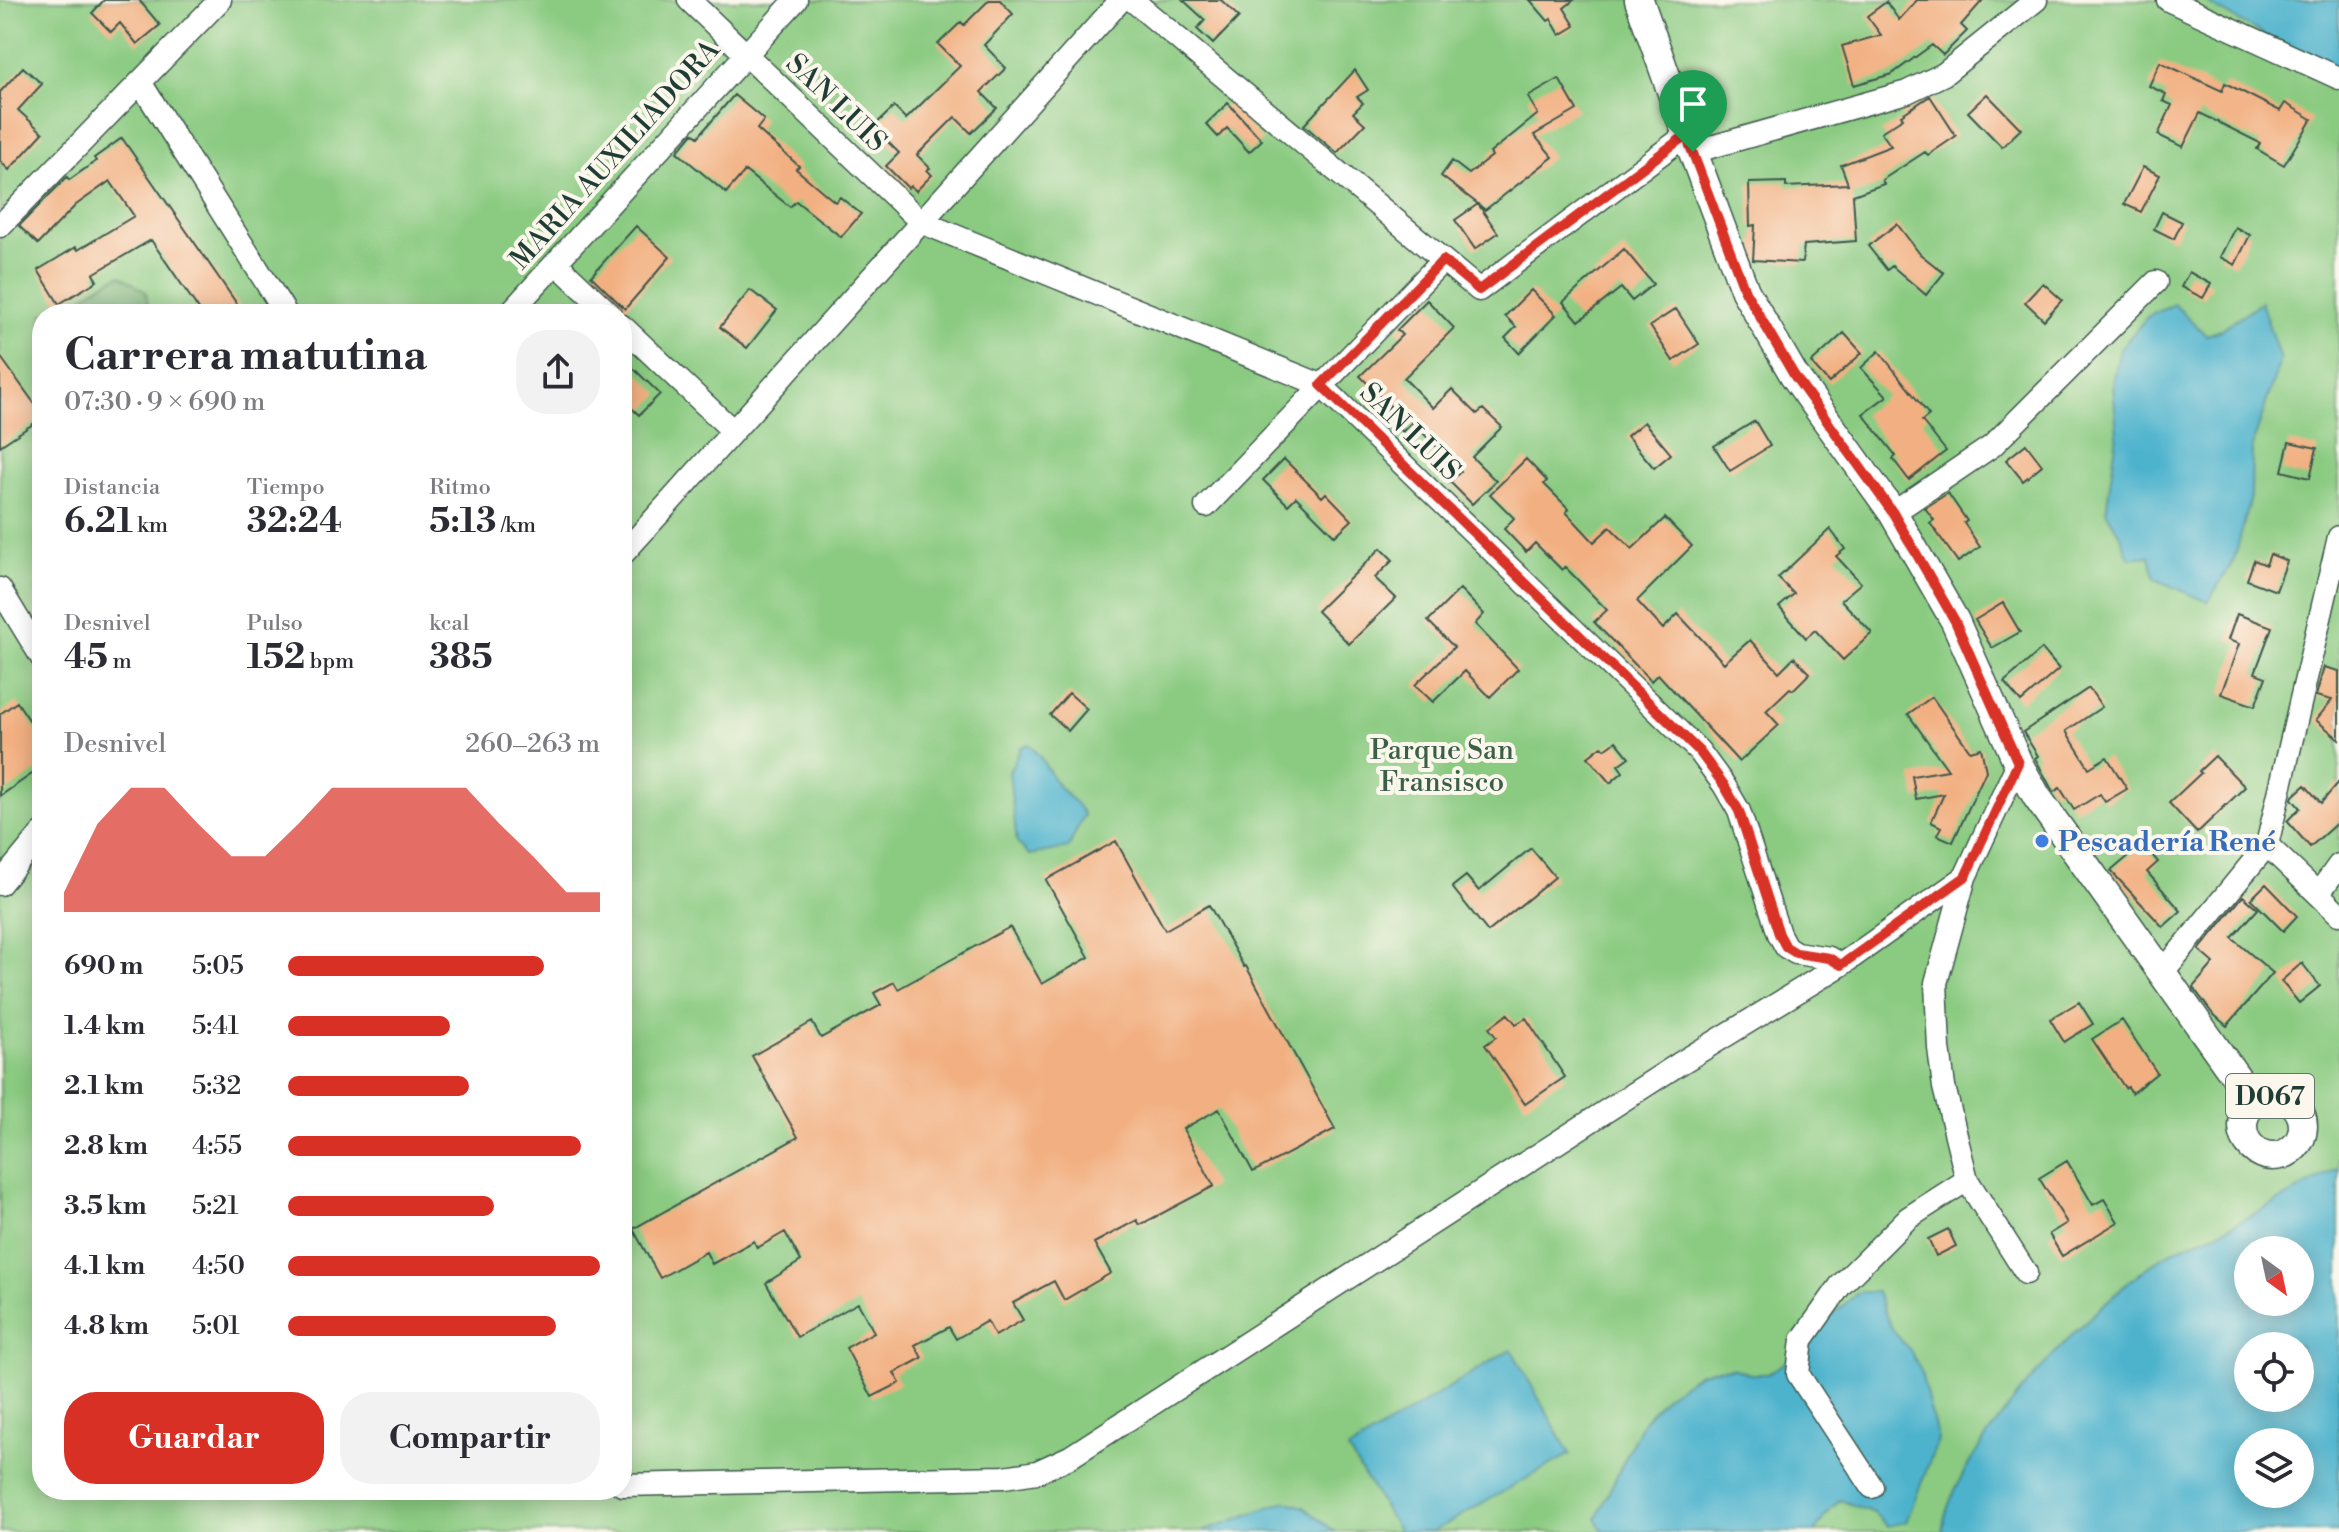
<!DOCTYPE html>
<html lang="es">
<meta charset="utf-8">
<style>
:root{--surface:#fff;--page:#f2f2f3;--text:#2b2b33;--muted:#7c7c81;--accent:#d93025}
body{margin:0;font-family:"Libre Bodoni",serif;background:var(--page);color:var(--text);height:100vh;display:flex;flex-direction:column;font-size:30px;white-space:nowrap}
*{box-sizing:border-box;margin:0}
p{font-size:26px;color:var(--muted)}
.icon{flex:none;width:44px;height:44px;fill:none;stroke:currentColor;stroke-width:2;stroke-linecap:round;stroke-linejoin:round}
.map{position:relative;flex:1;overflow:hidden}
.details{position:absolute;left:32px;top:304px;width:600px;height:1196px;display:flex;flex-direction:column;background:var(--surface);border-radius:32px;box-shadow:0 4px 20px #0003}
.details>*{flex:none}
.needle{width:52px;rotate:147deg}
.fabs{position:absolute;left:2234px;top:1236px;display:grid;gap:16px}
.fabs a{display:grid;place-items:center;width:80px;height:80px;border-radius:50%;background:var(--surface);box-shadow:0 4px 20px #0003;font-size:40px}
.pin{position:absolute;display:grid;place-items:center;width:68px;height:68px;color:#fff;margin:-82px -34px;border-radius:50% 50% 50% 0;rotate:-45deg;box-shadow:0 0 8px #0007}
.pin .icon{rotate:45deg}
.round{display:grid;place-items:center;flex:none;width:84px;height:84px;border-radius:32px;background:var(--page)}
.headline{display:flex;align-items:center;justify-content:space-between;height:136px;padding:0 32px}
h1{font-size:44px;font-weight:800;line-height:60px}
.stats{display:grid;grid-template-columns:repeat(3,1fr);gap:12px;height:136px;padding:8px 32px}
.stats div{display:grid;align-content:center}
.stats b{font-size:34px;font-weight:800}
.stats small{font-size:22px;font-weight:400}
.stats p{font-size:22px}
.chart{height:224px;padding:16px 32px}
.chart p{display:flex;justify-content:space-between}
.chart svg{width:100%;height:144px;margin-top:8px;fill:var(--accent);opacity:.7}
.cta{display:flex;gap:16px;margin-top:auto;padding:16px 32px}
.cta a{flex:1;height:92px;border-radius:32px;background:var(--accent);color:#fff;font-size:32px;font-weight:800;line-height:92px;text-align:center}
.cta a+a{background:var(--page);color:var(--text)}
ul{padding:0 32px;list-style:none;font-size:26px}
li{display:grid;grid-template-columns:128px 96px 1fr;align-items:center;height:60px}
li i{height:20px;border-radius:10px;background:var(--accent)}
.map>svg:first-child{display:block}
.green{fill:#8aca81;stroke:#54845a;stroke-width:2;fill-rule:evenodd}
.forest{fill:#6fae6f;stroke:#477652;stroke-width:2}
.water{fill:#4eb3cd;stroke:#367880;stroke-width:2;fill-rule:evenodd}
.building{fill:#f2b082}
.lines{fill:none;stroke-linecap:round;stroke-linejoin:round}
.minor-casing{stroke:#3e574c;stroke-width:25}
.major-casing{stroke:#3e574c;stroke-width:31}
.minor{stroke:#fff;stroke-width:22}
.major{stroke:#fff;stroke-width:28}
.route-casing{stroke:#fff;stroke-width:16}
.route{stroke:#d93025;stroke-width:10}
.shop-dot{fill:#3f7fe0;stroke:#fbf7ec;stroke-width:3}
.labels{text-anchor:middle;stroke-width:8;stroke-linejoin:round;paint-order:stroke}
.shield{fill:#fbf7ec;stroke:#61756b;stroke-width:2}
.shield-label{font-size:26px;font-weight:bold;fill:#1f3d34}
.street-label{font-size:28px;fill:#1f3d34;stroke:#fbf7ec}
.park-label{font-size:28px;fill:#3a6047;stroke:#fbf7ec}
.shop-label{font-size:28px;font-weight:bold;fill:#366cbe;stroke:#fbf7ec;text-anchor:start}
</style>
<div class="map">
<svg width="2339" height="1532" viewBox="0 0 2339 1532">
<rect width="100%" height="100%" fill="#fbf7ec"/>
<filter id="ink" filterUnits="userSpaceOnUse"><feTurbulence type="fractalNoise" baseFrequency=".0125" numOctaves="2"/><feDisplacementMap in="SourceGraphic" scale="16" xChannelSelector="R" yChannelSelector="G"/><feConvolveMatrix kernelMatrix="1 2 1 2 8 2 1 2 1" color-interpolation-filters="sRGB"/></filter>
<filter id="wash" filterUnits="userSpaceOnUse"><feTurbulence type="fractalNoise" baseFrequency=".006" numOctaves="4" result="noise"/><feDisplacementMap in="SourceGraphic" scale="32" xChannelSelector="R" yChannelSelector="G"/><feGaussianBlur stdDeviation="1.8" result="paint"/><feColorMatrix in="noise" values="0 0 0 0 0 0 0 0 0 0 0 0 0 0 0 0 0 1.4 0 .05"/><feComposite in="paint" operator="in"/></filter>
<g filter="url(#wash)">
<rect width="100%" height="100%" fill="#f1ebd1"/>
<path class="green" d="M0 0H2339V1370L2248 1442 2167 1532H0ZM42 314H622V1490H42ZM2248 1250H2300V1302H2248ZM2248 1346H2300V1398H2248Z"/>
<path class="forest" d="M121 275 146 292 148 306 144 314H69L68 309C84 296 102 282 121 275Z"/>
<path class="water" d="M2203 0H2339V75L2218 10Z
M2261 302 2280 360 2252 447 2251 497 2234 560 2208 602 2155 579 2150 556 2129 558 2120 535 2106 511 2117 435 2113 383 2120 349 2147 317 2174 304 2206 335 2220 330Z
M1029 744C1043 757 1049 775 1061 789 1069 798 1079 803 1084 815L1068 848 1030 855 1017 843 1009 772 1021 747Z
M2339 1168V1532H1942C1950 1452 2105 1287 2175 1250 2189 1242 2206 1238 2220 1231 2261 1212 2300 1189 2339 1168ZM2248 1250H2300V1302H2248ZM2248 1346H2300V1398H2248ZM2248 1442H2300V1494H2248Z
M1859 1292H1877L1890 1326 1912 1354 1920 1369 1938 1440 1906 1522 1887 1526 1874 1513 1840 1500 1827 1513 1815 1532H1604L1596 1519 1643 1421 1667 1395 1698 1374 1715 1369 1732 1368 1750 1374H1768L1798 1353 1820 1325Z
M1511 1349 1570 1454 1432 1532H1399L1348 1450Z
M1285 1501 1304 1507 1335 1532H1202Z"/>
<g id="blocks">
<path class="building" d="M104 0H139L160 25 137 44 120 23 111 32 92 13Z
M989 0H1000L1013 14 984 45 1006 68 981 92 997 108 971 133 955 117 917 155 930 168 927 170 932 175 916 191 911 186 908 188 886 166 899 153 873 127 894 107 906 119 960 66 938 44 961 22 964 25Z
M1183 0H1221L1239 17 1213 44 1197 29 1205 20Z
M1530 0H1574L1564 8 1575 26 1560 35 1551 19 1548 21Z
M1917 0H1983L1961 25 1967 31 1943 55 1932 45 1892 74 1854 85 1842 46 1881 35 1867 16 1886 2 1899 20Z
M2160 62 2222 91 2225 83 2280 111 2285 103 2312 119 2284 165 2257 149 2260 143 2200 113 2183 147 2158 135 2172 105 2163 101 2166 94 2149 86Z
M23 67 42 84 18 110 43 133 9 170 0 161V92Z
M1355 70 1368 90 1357 97 1363 103 1353 113 1365 124 1337 153 1304 125Z
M1559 79 1577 110 1534 135 1553 157 1485 210 1478 204 1498 233 1475 249 1455 220 1478 204 1441 176 1452 161 1469 174 1492 156 1490 153 1538 114 1528 97Z
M1987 94 2021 129 2002 147 1968 112Z
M734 95 764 120 757 129 799 166 796 169 835 202 840 197 861 214 841 237 796 201 790 207 745 171 726 193 677 152 693 133 698 137Z
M1930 96 1956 136 1928 155 1925 152 1882 180 1884 184 1853 195 1856 241 1804 245 1802 263 1753 260 1755 225 1750 226 1749 183 1786 182V187L1848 184 1841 165 1891 146 1881 132 1903 118 1901 115Z
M1228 103 1262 140 1249 152 1227 128 1218 137 1206 124Z
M122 138 244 314H202L151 240 93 274 97 281 59 304 38 270 76 247 78 250 134 216 110 181 76 205 38 244 19 226 67 177 69 180 96 161 94 158Z
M2143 167 2160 175 2141 212 2124 204Z
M2162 212 2182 222 2174 239 2154 229Z
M1897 224 1920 254 1944 273 1926 295 1892 266 1887 270 1868 246Z
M636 226 670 257 625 309 591 276Z
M2235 227 2250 235 2235 265 2220 257Z
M1624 249 1653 284 1632 301 1621 288 1579 321 1563 302Z
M2189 272 2211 284 2203 298 2181 287Z
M2043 283 2062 300 2044 320 2025 302Z
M750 290 777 310 747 348 720 327Z
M1531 290 1556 315 1519 353 1505 338 1516 327 1505 316Z
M1427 300 1454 328 1404 378 1433 408 1452 389 1477 414 1483 409 1502 427 1472 457 1496 481 1472 504 1450 482 1461 471 1412 422 1402 432 1383 413 1390 406 1360 376 1402 335 1397 330Z
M1676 309 1699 344 1673 361 1650 326Z
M1844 333 1862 353 1829 383 1811 363Z
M1879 351 1929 415 1922 421 1946 451 1909 480 1893 459 1896 456 1863 414 1887 396 1861 368Z
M0 356 42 414V418L0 446Z
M631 366 660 394 639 415 622 399V375Z
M1755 421 1770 446 1730 471 1714 446Z
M1644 422 1671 454 1654 468 1627 436Z
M2289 442 2317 448 2310 478 2282 471Z
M2026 444 2042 465 2023 481 2006 460Z
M1284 459 1322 497 1326 493 1352 520 1335 536 1296 497 1288 505 1263 480Z
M1526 459 1547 481 1544 484 1569 509 1566 512 1594 542 1610 527 1632 549 1665 518 1692 546 1637 601 1663 629 1678 614 1724 663 1750 640 1779 672 1794 657 1810 673 1793 690 1790 688 1766 711 1779 725 1739 762 1658 674 1651 681 1594 622 1607 610 1565 567 1562 570 1535 543 1526 552 1504 529 1514 518 1490 494Z
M1948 493 1967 521 1964 523 1980 547 1958 562 1930 523 1934 520 1925 508Z
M1830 529 1845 549 1836 556 1861 583 1841 600 1872 633 1843 660 1815 630 1806 638 1779 607 1794 594 1778 578Z
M1381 548 1393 560 1375 578 1396 598 1349 644 1317 611Z
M2270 554 2287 561 2276 591 2247 580 2254 560 2266 565Z
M1460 589 1484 614 1475 624 1518 669 1490 697 1465 671 1433 702 1415 685 1454 647 1428 621Z
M2003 603 2020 632 1992 648 1975 620Z
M2237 614 2272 627 2255 673 2266 677 2255 706 2221 694 2239 644 2228 640Z
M2042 649 2059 669 2021 702 2004 682Z
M2324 667 2339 671V739L2316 720 2332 700 2316 696Z
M2089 688 2102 707 2066 731 2089 768 2107 757 2127 789 2105 802 2100 794 2074 810 2060 788 2054 792 2051 788 2035 758 2038 756 2023 732Z
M1069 693 1087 709 1068 731 1050 715Z
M1932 697 1970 751 1981 748 1986 771 1953 842 1937 835 1941 827 1931 822 1944 794 1916 799 1912 776 1948 770 1908 714Z
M17 702 42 739V767L0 796V714Z
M1616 741 1629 757 1618 765 1623 772 1610 783 1588 757 1602 746 1605 749Z
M2215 756 2245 787 2197 833 2169 803 2201 773 2199 771Z
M2339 782V821L2310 847 2287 821 2300 808 2292 799 2293 796 2305 785 2321 803Z
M1116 841 1165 930 1209 905 1244 967 1246 966 1335 1129 1253 1172 1219 1109 1183 1129 1214 1186 1140 1225 1137 1220 1094 1243 1111 1273 1064 1300 1054 1281 1013 1303 1023 1320 995 1336 987 1321 956 1339 949 1327 915 1345 922 1358 894 1373 900 1383 872 1397 846 1348 874 1332 858 1303 797 1337 766 1283 801 1261 785 1232 757 1248 754 1241 712 1264 706 1252 660 1278 633 1229 798 1137 752 1056 812 1022 821 1038 881 1005 874 993 894 982 898 989 1010 927 1042 984 1089 957 1046 880Z
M2143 844 2158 862 2147 872 2181 911 2163 927 2111 871Z
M1531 848 1555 877 1488 932 1452 887 1466 876 1479 891Z
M2266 884 2297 916 2283 931 2251 899Z
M2243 896 2258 909 2232 938 2273 973 2227 1026 2212 1013 2193 987 2214 963 2199 950Z
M2302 963 2320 986 2299 1003 2281 981Z
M2079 1002 2093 1024 2064 1042 2050 1019Z
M1508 1014 1516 1024 1526 1018 1565 1077 1525 1104 1485 1045 1496 1037 1489 1028Z
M2122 1020 2157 1073 2132 1093 2128 1087 2125 1088 2092 1039Z
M2067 1161 2093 1205 2104 1199 2118 1222 2062 1256 2049 1234 2067 1223 2039 1178Z
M1948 1229 1956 1246 1936 1256 1928 1239Z"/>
</g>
</g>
<g filter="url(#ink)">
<use href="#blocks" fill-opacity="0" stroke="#3e574c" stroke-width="2"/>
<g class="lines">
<g class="minor-casing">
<path id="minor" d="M689 0 921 222 1321 385 1699 751 1724 785 1739 811 1779 934 1786 947 1796 953 1829 958 1841 965
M1132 0 1479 290 1686 135
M2168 0 2339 78
M140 82 286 314
M1693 152 1907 92 1944 74 2036 0
M0 226 220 0
M556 263 610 314
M509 314 796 0
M622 326 733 431
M1206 506 1443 260
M1893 513 1992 446 2156 282
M622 555 1121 0
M0 589 42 658
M2267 845 2339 914
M1965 877 1936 983 1939 1048 1944 1087 1967 1180 2026 1273
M0 884 42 833
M2318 894 2339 865
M2162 973 2267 845 2339 537
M622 1485 1004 1477 1037 1472 1070 1457 1679 1064 1841 965 1965 877 2018 763
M1872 1487 1798 1374 1802 1340 1840 1286 1908 1218 1967 1180"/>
</g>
<g class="major-casing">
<path id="major" d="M1639 0 1693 152 1745 291 1794 375 1893 513 1955 621 2018 763 2037 797 2254 1102
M2243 1126a30 30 0 1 1 60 0a30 30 0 1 1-60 0Z"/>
</g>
<use href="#minor" class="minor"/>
<use href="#major" class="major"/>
</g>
</g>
<g class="lines" filter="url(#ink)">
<g class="route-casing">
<path id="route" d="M1686 135 1745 291 1794 375 1893 513 1955 621 2018 763 1965 877 1841 965 1829 958 1796 953 1786 947 1779 934 1739 811 1724 785 1699 751 1321 385 1443 260 1479 290Z"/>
</g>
<use href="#route" class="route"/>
</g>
<circle class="shop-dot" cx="2042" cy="841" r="8"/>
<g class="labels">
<rect class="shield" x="2226" y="1074" width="88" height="44" rx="6"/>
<g class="shield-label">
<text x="2270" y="1105">D067</text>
</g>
<g class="street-label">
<text transform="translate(837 102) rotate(44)" y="10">SAN LUIS</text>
<text transform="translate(614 154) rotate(-48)" y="10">MARIA AUXILIADORA</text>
<text transform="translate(1411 431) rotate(44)" y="10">SAN LUIS</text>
</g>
<g class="park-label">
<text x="1442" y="759">Parque San<tspan x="1442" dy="32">Fransisco</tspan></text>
</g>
<g class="shop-label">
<text x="2058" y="851">Pescadería René</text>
</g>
</g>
</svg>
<div class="fabs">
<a><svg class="needle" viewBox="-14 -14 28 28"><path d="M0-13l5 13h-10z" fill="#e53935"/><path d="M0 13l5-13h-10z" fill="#7c7c81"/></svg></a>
<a><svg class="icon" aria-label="locate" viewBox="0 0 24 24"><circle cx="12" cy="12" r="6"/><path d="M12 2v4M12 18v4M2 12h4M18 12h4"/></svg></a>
<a><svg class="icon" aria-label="layers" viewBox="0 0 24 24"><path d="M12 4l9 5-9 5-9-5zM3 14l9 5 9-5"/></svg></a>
</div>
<div class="pin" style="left:1693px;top:152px;background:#1e9e55"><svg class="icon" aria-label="arrive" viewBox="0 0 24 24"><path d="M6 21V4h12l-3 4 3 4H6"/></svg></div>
<section class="details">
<div class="headline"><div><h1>Carrera matutina</h1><p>07:30 · 9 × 690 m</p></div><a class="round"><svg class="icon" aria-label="share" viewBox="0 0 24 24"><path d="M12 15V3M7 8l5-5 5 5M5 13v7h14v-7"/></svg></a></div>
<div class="stats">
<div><p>Distancia</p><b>6.21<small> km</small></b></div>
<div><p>Tiempo</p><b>32:24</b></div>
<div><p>Ritmo</p><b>5:13<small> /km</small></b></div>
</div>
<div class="stats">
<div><p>Desnivel</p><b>45<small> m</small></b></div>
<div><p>Pulso</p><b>152<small> bpm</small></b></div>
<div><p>kcal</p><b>385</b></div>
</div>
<div class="chart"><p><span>Desnivel</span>260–263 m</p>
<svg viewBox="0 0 160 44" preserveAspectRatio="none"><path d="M0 44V38L10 17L20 6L30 6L40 17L50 27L60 27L70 17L80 6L90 6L100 6L110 6L120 6L130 17L140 27L150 38L160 38V44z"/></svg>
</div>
<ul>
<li><b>690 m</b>5:05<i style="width:82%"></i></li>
<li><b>1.4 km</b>5:41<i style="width:52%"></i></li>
<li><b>2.1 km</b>5:32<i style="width:58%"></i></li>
<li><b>2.8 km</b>4:55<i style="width:94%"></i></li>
<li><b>3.5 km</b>5:21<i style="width:66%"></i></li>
<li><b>4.1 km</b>4:50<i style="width:100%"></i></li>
<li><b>4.8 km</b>5:01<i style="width:86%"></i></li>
</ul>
<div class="cta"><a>Guardar</a><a>Compartir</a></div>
</section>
</div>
